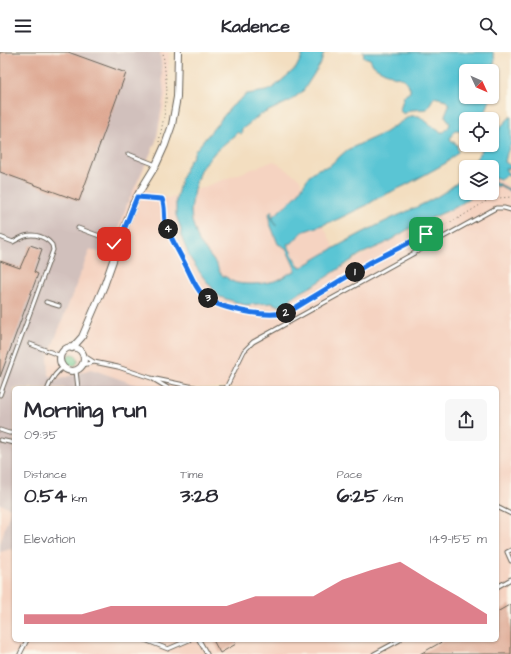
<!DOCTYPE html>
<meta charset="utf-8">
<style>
:root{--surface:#fff;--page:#f7f7f7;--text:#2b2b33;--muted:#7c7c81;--accent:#d1495b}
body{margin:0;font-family:"Architects Daughter",sans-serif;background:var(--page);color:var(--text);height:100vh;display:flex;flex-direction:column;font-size:15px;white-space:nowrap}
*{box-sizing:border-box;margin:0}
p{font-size:13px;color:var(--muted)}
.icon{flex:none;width:22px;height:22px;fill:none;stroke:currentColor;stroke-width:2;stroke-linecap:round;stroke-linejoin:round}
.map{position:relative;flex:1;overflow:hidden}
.side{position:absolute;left:12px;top:334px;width:487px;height:256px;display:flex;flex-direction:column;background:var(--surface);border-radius:6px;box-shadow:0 1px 3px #0004}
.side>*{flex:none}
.needle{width:26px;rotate:134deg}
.fabs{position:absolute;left:459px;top:12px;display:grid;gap:8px}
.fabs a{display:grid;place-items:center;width:40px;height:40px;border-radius:6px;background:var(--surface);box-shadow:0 1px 3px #0004;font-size:20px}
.pin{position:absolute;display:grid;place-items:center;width:34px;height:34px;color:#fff;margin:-17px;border-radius:8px;box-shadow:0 2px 6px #0006}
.km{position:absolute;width:20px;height:20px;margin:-10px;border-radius:50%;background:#222;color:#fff;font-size:11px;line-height:20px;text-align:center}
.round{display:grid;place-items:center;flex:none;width:42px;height:42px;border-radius:6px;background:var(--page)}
.head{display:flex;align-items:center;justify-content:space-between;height:68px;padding:0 12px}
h1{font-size:22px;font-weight:700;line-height:30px}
.stats{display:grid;grid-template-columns:repeat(3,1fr);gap:6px;height:68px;padding:4px 12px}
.stats div{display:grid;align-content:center}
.stats b{font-size:20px;font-weight:700}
.stats small{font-size:11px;font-weight:400}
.stats p{font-size:11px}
.chart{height:112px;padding:8px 12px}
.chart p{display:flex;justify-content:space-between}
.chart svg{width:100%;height:72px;margin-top:4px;fill:var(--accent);opacity:.7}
header{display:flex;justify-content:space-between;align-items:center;height:52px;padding:0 12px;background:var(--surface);font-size:18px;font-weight:700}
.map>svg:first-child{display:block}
.built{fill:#f5d3c1;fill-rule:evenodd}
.industrial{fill:#d1c0bc}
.green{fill:#73ca8f;stroke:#487356}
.water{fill:#5ac5d4;stroke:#3b7078}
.building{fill:#dda690}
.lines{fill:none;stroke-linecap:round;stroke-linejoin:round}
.service-casing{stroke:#676055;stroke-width:5}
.minor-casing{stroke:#676055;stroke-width:8}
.path{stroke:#676055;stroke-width:1;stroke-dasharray:1 3;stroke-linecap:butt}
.service{stroke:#fff;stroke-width:3}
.minor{stroke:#fff;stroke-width:6}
.route-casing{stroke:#fff;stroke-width:8}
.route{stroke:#1a73e8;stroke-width:5}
</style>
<header><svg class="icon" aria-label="menu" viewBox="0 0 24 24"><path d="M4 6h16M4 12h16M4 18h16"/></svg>Kadence<svg class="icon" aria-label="search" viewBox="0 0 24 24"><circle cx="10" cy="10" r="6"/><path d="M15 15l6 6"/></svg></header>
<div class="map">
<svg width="511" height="602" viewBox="0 0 511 602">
<rect width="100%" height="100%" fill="#fbf7ec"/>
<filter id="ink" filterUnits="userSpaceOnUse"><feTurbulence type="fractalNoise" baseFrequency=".025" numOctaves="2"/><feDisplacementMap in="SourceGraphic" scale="8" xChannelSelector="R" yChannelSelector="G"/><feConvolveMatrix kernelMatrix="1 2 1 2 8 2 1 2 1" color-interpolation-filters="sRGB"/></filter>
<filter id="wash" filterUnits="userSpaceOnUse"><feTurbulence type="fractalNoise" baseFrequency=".012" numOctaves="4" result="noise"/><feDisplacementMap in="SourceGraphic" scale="16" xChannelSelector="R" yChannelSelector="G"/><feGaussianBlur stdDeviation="0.9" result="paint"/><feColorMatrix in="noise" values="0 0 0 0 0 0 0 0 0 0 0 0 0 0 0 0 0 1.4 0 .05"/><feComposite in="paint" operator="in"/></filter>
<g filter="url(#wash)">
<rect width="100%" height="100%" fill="#f3dec0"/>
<path class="built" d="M0 0H169L168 39 156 89 137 134 167 146 177 145 274 109 299 126 344 215 357 206 408 179 463 152 478 141H492V127L494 125 511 135V602H0ZM14 336H497V588H14Z"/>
<path class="industrial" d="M0 0H160L164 43 156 89 127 152 109 204 90 197 48 305 49 323 57 328 91 317 145 336H14V499L11 497 0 500V492L11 456 0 452Z"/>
<path class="green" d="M66 308a6 6 0 1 1 12 0a6 6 0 1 1-12 0Z"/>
<path class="water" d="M304 0H324L321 11 303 39 290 49 260 63 241 78 242 81 240 82 238 80 215 100 200 118 194 137 191 159 192 169 199 190 217 213 219 219 223 224C228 225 231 230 237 231 249 233 266 232 278 228 284 225 289 221 295 219V216L286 196 278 192 269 169 270 166 269 162 272 158 273 159 271 163 276 174 272 164 278 161 279 159C284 154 291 150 296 144 307 131 308 116 328 115L347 98 384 81 410 64H419L440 80H444L448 76 450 72 445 63 449 53 447 48 434 45 427 57 410 58 404 62 400 59V57L404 44 410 40V36L404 27 393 24 377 16 373 13 370 7 364 5 363 0H493L495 8 492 19 495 22V29L492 38V19H466V45H491L485 61 482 67H466V81L458 78H455L450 87 457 93 458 100 446 111 406 133 378 146 367 153 336 168 302 180 292 191 287 192 298 214 302 215C328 199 355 184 382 171 410 157 445 146 466 122V141H478L456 155 412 175 384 192 361 202 316 232 294 244 291 246 290 249 279 254 272 251 245 253 220 245 203 225 190 206 181 184V177L176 163V148L181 127 189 109 192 106 195 99 231 55 247 42 266 39 273 36 296 16Z
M511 64V92L507 101 505 110 511 114 510 117 505 116 508 122 511 125 507 123 500 127 494 125 493 127 495 130 511 138V140L499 133 498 135 492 131V115H471L485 93H492V84Z"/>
<g id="blocks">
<path class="building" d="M0 0H68L126 21 79 149 0 120Z
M30 193 42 197 34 220 38 222 0 325V209L20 216Z
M511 552V602H420L445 588H497V560Z
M213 588H233L236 592 220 601Z"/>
</g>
</g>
<g filter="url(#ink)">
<use href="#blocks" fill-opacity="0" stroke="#676055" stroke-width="1"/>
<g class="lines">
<g class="service-casing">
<path id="service" d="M128 102 156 113
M78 176 105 186 118 193
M0 185 13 190C17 188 21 185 25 184 35 181 46 185 52 193L53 198 0 343
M46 250 59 254
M30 292 61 304
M83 303 94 310 118 315 151 326 199 336
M83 313 94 310
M76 319 78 336
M153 327 168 336
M48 336C51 328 55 320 64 315
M219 336H224
M226 336 244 299 253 290 496 156H504L511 158
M0 378 9 381H14
M0 388 14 391
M497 455 511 462
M511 498 507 500 511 509
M497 535 511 527
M145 588 168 597 189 588
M199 588 207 602
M20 602 27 588
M374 602 400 588"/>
</g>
<g class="minor-casing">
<path id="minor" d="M60 307a12 12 0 1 1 24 0a12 12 0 1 1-24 0Z
M72 296 82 285 104 234 133 152 140 139 156 113 165 93 172 73 177 45 178 0"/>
</g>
<path class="path" d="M159 90 165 59 167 37 163 0
M143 145 162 147 164 150V167L169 182 202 242 222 253 252 261 263 262 285 261 311 247 371 210 408 190 459 166 488 148 499 146 511 145
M81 295 86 299"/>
<use href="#service" class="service"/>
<use href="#minor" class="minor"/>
</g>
</g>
<g class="lines" filter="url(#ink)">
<g class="route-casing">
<path id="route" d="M114 192 118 193 137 145 162 147C166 155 163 165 166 174 172 189 181 203 188 218 192 226 196 236 202 242 215 257 264 265 284 261 287 260 291 258 295 256L371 210 426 182"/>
</g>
<use href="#route" class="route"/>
</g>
</svg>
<div class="fabs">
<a><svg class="needle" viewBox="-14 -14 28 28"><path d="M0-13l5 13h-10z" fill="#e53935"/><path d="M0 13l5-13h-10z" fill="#7c7c81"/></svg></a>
<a><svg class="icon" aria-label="locate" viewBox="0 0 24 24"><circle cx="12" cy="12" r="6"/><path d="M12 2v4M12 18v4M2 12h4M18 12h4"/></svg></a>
<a><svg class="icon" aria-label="layers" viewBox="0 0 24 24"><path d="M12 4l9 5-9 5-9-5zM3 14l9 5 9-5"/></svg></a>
</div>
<div class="pin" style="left:426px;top:182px;background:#1e9e55"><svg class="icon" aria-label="arrive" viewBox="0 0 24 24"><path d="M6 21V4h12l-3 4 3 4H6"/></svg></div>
<div class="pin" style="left:114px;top:192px;background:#d93025"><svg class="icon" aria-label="check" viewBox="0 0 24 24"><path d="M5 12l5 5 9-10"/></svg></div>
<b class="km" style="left:355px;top:220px">1</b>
<b class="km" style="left:286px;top:261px">2</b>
<b class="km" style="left:208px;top:246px">3</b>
<b class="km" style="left:168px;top:177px">4</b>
<section class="side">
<div class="head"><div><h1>Morning run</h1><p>09:35</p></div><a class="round"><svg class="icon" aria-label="share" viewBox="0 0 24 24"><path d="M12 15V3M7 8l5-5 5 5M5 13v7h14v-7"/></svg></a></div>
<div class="stats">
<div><p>Distance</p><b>0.54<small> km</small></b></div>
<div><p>Time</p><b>3:28</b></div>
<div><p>Pace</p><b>6:25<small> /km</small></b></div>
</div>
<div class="chart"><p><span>Elevation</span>149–155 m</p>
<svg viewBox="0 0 160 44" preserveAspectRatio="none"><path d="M0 44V38L10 38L20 38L30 33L40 33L50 33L60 33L70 33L80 27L90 27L100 27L110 17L120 11L130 6L140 17L150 27L160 38V44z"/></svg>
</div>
</section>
</div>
